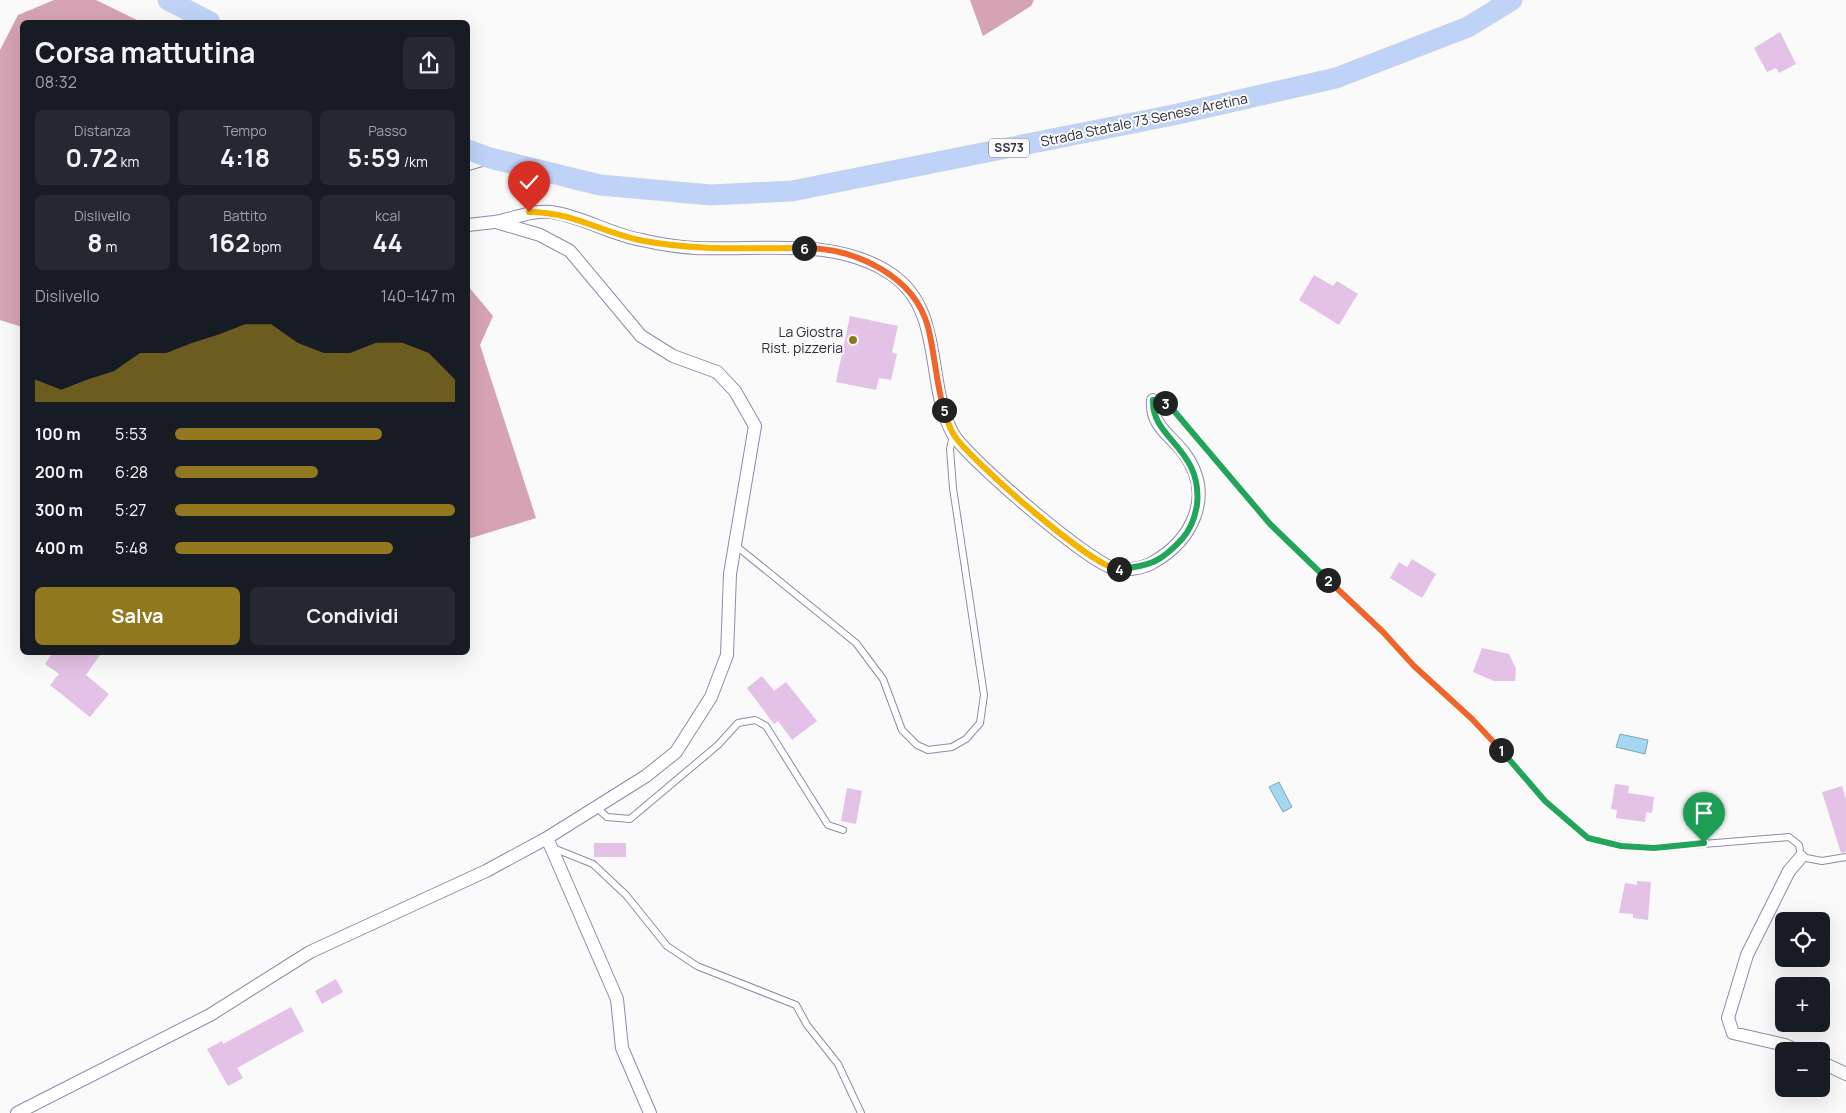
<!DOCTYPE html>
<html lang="it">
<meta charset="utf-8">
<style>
:root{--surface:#171b24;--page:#242831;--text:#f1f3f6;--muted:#9ea1a6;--accent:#91781e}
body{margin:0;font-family:Manrope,sans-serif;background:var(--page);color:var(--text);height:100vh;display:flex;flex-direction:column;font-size:19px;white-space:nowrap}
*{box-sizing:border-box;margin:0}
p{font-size:16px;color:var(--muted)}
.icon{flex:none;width:28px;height:28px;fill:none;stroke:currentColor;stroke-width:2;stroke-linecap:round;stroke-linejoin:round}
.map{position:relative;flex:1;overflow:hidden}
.sheet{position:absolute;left:20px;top:20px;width:450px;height:635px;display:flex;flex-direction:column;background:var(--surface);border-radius:8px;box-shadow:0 5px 20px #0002}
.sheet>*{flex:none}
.fabs{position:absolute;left:1775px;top:912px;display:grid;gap:10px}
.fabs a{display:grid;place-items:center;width:55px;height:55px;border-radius:8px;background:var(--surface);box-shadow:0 5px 20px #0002;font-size:25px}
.pin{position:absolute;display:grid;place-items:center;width:42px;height:42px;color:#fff;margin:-51px -21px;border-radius:50% 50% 50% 0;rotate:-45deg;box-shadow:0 0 5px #0007}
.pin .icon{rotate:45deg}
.km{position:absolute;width:25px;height:25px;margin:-12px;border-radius:50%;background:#222;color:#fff;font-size:14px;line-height:25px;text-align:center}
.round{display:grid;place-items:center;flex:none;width:52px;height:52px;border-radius:8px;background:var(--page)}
.summary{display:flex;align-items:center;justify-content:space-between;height:85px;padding:0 15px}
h1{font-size:28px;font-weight:700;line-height:38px}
.stats{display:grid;grid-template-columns:repeat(3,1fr);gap:8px;height:85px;padding:5px 15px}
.stats div{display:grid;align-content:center;border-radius:8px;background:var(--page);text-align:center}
.stats b{font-size:25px;font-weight:700}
.stats small{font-size:14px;font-weight:400}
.stats p{font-size:14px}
.chart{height:140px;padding:10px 15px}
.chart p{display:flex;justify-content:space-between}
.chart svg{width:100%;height:90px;margin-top:5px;fill:var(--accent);opacity:.7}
.cta{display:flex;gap:10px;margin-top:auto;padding:10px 15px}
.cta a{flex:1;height:58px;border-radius:8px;background:var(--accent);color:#fff;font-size:20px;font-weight:700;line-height:58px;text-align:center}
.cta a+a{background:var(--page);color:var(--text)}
ul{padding:0 15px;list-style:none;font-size:16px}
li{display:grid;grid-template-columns:80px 60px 1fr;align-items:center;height:38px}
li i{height:12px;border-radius:6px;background:var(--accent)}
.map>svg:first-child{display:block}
.forest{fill:#d5a3b4}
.water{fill:#a4d8f0;stroke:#81a5ba}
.building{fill:#e4c1e6}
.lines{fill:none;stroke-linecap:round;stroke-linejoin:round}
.service-casing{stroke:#8f8aaa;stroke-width:8}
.minor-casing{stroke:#8f8aaa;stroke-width:14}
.primary-casing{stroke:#d6d5d8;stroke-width:21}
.service{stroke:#fff;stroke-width:6}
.minor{stroke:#fff;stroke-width:12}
.primary{stroke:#bed3f7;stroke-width:20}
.split-1-casing{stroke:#fff;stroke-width:10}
.split-2-casing{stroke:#fff;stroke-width:10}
.split-3-casing{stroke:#fff;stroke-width:10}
.split-4-casing{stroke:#fff;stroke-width:10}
.split-5-casing{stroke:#fff;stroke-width:10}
.split-6-casing{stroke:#fff;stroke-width:10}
.split-7-casing{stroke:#fff;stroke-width:10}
.split-1{stroke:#22a559;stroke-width:6}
.split-2{stroke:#f0652b;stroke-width:6}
.split-3{stroke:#22a559;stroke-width:6}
.split-4{stroke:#22a559;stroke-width:6}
.split-5{stroke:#f5b400;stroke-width:6}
.split-6{stroke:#f0652b;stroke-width:6}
.split-7{stroke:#f5b400;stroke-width:6}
.poi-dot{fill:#91781e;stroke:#fafafa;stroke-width:2}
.labels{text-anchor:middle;stroke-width:4;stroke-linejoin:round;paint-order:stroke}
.shield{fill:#fafafa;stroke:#6d6b74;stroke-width:1}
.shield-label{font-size:12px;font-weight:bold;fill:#302e3b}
.street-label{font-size:14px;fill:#302e3b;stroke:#fafafa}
.poi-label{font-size:14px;fill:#302e3b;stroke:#fafafa;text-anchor:end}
</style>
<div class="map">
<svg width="1846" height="1113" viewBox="0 0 1846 1113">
<rect width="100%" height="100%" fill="#fafafa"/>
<path class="forest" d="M54 0H96L141 22H22V327L0 320V50L18 15Z
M970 0H1034L1031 6 983 36Z
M468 286 493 316 480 345 536 518 468 539Z"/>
<path class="water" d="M1620 734 1648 740 1645 754 1616 747Z
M1279 782 1292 807 1283 812 1269 787Z"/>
<path class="building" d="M1780 32 1796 64 1779 73 1776 68 1767 72 1754 48Z
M1314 275 1333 286 1337 281 1358 294 1339 325 1299 300Z
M850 316 898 326 892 352 897 354 891 380 879 378 876 390 836 382Z
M1412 559 1436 574 1422 598 1390 578 1399 562 1407 567Z
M1482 648 1509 654 1516 669 1515 681H1494L1473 672Z
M53 652H102L86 675 109 694 90 717 50 685 59 674 45 664Z
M762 676 774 691 786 682 817 721 792 740 778 721 774 724 747 688Z
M1615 784 1629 786 1628 793 1654 797 1652 813 1646 812 1645 822 1616 818 1617 810 1611 809Z
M1842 786 1846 799V852L1841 853 1822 792Z
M847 788 862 791 856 824 841 821Z
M594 843H626V857H594Z
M1637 881 1651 882 1648 920 1633 918V914L1619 913 1625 883 1637 885Z
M336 979 343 992 322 1004 315 991Z
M291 1007 304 1031 237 1068 243 1078 228 1086 207 1049 222 1041 223 1044Z"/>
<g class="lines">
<g class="service-casing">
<path id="service" d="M1153 400 1169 405 1270 524 1383 632 1414 666 1472 719 1545 801 1588 838 1621 845 1654 848 1789 837 1799 845 1801 857 1822 861 1846 857
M735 545 856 643 883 679 902 730 917 745 928 750 952 747 966 739 980 723 984 695 953 488 950 449 953 435
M596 807 607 817 630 819 718 745 738 723 755 720 766 726 828 825 843 830
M553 848 593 864 626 895 667 946 697 966 796 1005 807 1025 838 1064 861 1113"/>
</g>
<g class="minor-casing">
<path id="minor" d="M468 164 489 158
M468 225C476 224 485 223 494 222 514 219 530 210 551 212 582 216 611 235 642 240 659 244 677 247 695 248 760 251 834 236 891 274 945 310 925 384 953 434 967 458 1090 564 1116 569 1125 571 1143 568 1152 563 1193 540 1215 495 1184 453 1170 434 1151 427 1153 400
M547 838 617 999 622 1048 650 1113
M1798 1051 1785 1045 1733 1033 1728 1018 1747 955 1789 871 1801 857
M1821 1062 1846 1074
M17 1113 210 1015 310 952 486 871 547 838 646 776 676 752 711 697 727 655 730 574 755 426 735 391 717 372 673 356 641 336 570 251 540 235 496 222"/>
</g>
<g class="primary-casing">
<path id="primary" d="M168 0 210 22
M468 150 490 158 600 185 711 195 792 191 1178 114 1336 78 1468 27 1512 0"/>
</g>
<use href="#service" class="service"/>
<use href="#minor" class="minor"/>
<use href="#primary" class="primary"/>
</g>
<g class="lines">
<g class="split-1-casing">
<path id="split-1" d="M1501 750 1545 801 1588 838 1621 846 1654 848 1704 843"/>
</g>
<g class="split-2-casing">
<path id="split-2" d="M1328 580 1383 632 1414 666 1472 719 1501 750"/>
</g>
<g class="split-3-casing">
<path id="split-3" d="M1165 403 1169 405 1270 524 1328 580"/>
</g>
<g class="split-4-casing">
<path id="split-4" d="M1119 569C1150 566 1161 562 1182 539 1191 529 1195 517 1197 505 1203 448 1151 439 1153 400L1165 403"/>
</g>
<g class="split-5-casing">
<path id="split-5" d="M944 410C947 418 949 428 954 435 969 459 1095 570 1119 569"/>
</g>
<g class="split-6-casing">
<path id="split-6" d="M804 248C854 248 914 275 928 327 935 354 936 383 944 410"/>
</g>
<g class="split-7-casing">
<path id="split-7" d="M529 212C573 212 598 231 639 240 694 251 749 248 804 248"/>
</g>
<use href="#split-1" class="split-1"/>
<use href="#split-2" class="split-2"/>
<use href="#split-3" class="split-3"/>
<use href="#split-4" class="split-4"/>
<use href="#split-5" class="split-5"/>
<use href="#split-6" class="split-6"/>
<use href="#split-7" class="split-7"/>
</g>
<circle class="poi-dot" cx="853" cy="340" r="5"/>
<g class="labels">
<rect class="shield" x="989" y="138.5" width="40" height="19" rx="4"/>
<g class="shield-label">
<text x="1009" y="152">SS73</text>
</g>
<g class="street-label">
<text transform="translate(1144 120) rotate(-12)" y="5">Strada Statale 73 Senese Aretina</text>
</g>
<g class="poi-label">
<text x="843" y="337">La Giostra<tspan x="843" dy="16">Rist. pizzeria</tspan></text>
</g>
</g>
</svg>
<div class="fabs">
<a><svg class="icon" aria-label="locate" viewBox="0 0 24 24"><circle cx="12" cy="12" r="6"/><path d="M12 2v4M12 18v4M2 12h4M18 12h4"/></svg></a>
<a>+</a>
<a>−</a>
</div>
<div class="pin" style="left:1704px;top:843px;background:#1e9e55"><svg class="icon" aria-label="arrive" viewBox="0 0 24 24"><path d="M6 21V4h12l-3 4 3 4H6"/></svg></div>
<div class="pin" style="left:529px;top:212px;background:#d93025"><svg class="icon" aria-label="check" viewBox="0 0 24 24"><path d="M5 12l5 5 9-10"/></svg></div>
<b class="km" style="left:1501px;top:750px">1</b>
<b class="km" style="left:1328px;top:580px">2</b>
<b class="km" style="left:1165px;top:403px">3</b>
<b class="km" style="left:1119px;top:569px">4</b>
<b class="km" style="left:944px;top:410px">5</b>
<b class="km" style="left:804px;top:248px">6</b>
<section class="sheet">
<div class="summary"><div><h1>Corsa mattutina</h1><p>08:32</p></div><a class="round"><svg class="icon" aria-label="share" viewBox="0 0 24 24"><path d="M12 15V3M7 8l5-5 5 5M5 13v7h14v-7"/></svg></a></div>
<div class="stats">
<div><p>Distanza</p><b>0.72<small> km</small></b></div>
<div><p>Tempo</p><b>4:18</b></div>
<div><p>Passo</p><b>5:59<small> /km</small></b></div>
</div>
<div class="stats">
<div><p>Dislivello</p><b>8<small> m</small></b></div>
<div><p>Battito</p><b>162<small> bpm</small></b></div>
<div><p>kcal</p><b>44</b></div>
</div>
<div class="chart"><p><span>Dislivello</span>140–147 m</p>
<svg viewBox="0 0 160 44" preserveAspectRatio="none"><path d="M0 44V33L10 38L20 33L30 29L40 20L50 20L60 15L70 11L80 6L90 6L100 15L110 20L120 20L130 15L140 15L150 20L160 33V44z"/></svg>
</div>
<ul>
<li><b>100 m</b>5:53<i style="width:74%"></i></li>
<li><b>200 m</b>6:28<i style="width:51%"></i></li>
<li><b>300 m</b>5:27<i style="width:100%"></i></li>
<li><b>400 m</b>5:48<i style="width:78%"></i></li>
</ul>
<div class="cta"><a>Salva</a><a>Condividi</a></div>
</section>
</div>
